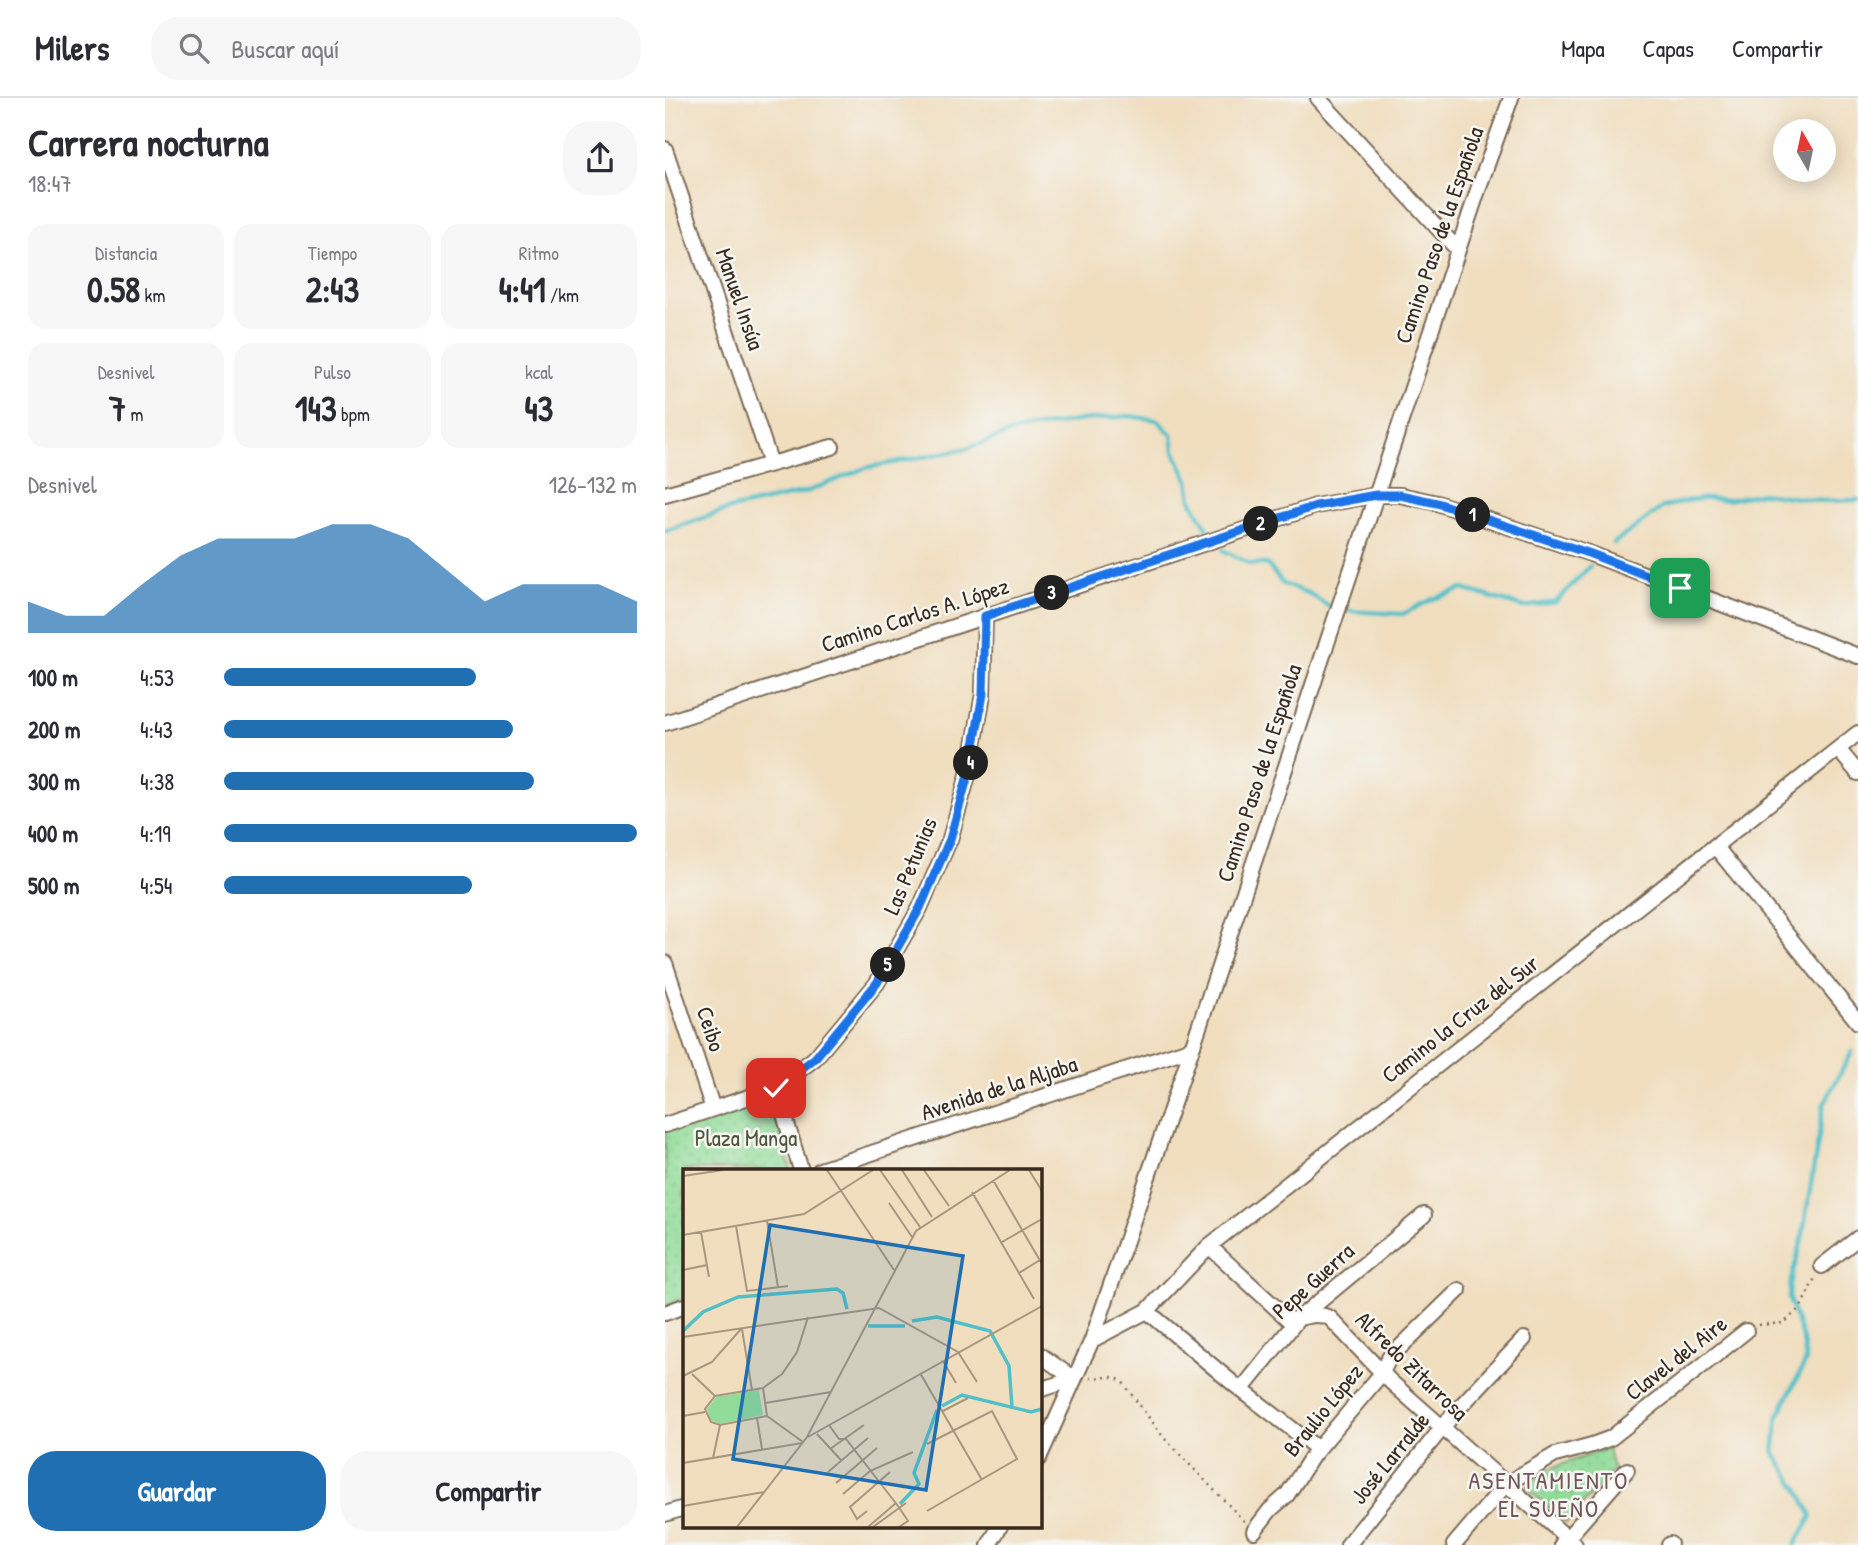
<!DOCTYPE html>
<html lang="es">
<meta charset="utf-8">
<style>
:root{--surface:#fff;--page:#f7f7f7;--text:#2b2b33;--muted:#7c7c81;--line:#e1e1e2;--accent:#1f6fb2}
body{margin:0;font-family:"Patrick Hand",sans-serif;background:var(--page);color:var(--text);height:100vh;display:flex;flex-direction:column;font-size:26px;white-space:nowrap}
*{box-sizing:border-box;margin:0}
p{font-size:23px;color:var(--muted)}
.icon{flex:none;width:38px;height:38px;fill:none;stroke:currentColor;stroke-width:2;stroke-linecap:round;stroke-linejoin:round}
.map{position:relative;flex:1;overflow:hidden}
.side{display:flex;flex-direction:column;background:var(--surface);width:665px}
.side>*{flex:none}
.needle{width:46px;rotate:351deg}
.tools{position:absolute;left:1108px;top:21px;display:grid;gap:14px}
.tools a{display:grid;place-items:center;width:63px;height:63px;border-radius:50%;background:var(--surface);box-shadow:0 4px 18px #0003;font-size:35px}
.pin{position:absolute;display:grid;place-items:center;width:60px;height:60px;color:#fff;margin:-30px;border-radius:14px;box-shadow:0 4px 10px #0006}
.km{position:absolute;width:35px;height:35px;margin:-18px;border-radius:50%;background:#222;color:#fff;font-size:19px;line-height:35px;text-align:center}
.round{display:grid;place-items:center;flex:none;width:74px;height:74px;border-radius:28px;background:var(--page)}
.head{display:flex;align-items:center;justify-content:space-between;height:119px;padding:0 28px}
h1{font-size:38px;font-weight:700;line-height:52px}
.stats{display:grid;grid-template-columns:repeat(3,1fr);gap:10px;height:119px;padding:7px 28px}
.stats div{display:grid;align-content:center;border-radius:18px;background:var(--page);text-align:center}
.stats b{font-size:35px;font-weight:700}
.stats small{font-size:19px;font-weight:400}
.stats p{font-size:19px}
.chart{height:196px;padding:14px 28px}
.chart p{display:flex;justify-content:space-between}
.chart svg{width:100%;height:126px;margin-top:7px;fill:var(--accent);opacity:.7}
.cta{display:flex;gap:14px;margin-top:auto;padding:14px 28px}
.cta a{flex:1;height:80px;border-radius:28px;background:var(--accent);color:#fff;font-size:28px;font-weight:700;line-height:80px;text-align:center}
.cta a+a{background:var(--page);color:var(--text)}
ul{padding:0 28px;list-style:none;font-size:23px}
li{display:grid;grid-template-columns:112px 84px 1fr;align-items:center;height:52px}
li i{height:18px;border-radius:9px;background:var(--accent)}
header{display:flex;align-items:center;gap:42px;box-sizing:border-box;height:98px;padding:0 35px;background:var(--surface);border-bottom:2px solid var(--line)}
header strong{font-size:33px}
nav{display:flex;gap:38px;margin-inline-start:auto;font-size:24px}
.search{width:490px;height:63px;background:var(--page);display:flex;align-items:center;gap:18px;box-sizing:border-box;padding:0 24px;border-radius:28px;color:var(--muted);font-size:26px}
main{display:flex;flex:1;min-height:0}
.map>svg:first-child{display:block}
.park{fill:url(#park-dots);stroke:#66835c;stroke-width:2}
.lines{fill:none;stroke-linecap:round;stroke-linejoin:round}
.stream{stroke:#52c0c8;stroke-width:4.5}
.street-casing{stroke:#7a6956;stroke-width:18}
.path{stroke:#7a6956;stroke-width:2.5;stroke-dasharray:2 5;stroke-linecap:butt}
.street{stroke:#fff;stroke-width:14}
.route-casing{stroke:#fff;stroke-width:14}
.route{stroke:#1a73e8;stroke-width:9}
.labels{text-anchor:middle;stroke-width:5;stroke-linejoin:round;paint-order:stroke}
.street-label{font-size:23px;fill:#3b2a1e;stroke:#f6f6f2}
.park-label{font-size:23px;fill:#50563d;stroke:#f6f6f2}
.neighbourhood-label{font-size:24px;letter-spacing:2px;fill:#73555c;stroke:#f6f6f2}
.inset-river{fill:none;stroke:#52c0c8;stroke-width:3.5}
.inset-road{fill:none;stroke:#a8967f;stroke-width:2}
.view{fill:#1f6fb2;fill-opacity:0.15;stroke:#1f6fb2;stroke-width:3.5}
.inset-edge{fill:none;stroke:#3b2a1e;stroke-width:3.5}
</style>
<header>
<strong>Milers</strong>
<div class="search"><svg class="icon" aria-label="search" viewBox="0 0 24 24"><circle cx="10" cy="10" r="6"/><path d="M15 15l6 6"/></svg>Buscar aquí</div>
<nav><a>Mapa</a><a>Capas</a><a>Compartir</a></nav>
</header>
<main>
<section class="side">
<div class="head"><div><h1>Carrera nocturna</h1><p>18:47</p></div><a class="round"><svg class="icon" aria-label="share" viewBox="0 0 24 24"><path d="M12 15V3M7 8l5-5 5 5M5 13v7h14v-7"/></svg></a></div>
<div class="stats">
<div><p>Distancia</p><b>0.58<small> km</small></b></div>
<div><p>Tiempo</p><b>2:43</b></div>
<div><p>Ritmo</p><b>4:41<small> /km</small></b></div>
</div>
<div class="stats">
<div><p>Desnivel</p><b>7<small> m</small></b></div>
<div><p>Pulso</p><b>143<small> bpm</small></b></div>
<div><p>kcal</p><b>43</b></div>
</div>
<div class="chart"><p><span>Desnivel</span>126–132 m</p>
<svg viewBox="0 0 160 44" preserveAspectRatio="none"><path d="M0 44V33L10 38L20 38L30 27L40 17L50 11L60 11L70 11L80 6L90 6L100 11L110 22L120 33L130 27L140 27L150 27L160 33V44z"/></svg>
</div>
<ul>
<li><b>100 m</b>4:53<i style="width:61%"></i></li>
<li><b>200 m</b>4:43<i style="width:70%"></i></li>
<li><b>300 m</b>4:38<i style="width:75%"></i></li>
<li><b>400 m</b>4:19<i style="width:100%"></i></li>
<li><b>500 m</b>4:54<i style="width:60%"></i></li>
</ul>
<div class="cta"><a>Guardar</a><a>Compartir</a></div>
</section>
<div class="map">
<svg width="1193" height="1447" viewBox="0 0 1193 1447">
<defs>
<pattern id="park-dots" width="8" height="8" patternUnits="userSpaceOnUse" patternTransform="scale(1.75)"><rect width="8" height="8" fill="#91dc99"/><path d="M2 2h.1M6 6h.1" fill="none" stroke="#7ebd83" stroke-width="1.8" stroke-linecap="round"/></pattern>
</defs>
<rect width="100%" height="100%" fill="#f6f6f2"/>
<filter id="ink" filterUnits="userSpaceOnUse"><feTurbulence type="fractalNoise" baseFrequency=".0143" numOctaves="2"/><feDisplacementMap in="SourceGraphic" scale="14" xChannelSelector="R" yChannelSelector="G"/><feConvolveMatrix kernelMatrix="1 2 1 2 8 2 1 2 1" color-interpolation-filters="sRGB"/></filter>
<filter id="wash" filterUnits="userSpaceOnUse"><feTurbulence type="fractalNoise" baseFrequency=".00686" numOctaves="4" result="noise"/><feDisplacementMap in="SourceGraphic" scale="28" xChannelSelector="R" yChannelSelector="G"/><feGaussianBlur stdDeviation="1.57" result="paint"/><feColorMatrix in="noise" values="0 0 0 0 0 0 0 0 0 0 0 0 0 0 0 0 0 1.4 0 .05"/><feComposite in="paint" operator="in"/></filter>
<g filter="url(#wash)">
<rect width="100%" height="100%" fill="#f0debf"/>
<path class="park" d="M90 1004C113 1005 120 1053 126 1072H19V1201L0 1208V1033Z
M943 1350 948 1372 901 1425 861 1389 881 1372Z"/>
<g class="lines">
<path class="stream" d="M0 433 65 411 141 394 200 370 300 351 351 333 417 322 464 318 492 322 507 337 509 353 523 382 526 402 542 430
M949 445 998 409 1021 403 1044 400 1062 402 1097 395 1156 403 1193 402
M558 452 585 466H602L618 486 643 495 665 509
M683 513 738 516 768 501 798 491 859 509 891 504 925 468
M1130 1447 1147 1418 1133 1390 1109 1355 1113 1318 1141 1263 1138 1242 1124 1201 1125 1186 1137 1141 1159 1006 1187 954"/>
</g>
</g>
<g filter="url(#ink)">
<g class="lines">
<g class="street-casing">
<path id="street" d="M653 0 793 152
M0 51 106 366
M0 396 167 349
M0 625 651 408 711 397H735L772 405 926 456 1193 558
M1173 651 1193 675
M1050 748 1193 924
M0 865 48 1011
M111 990 136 1072
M0 1027 111 990 150 960 212 885 255 810 285 741 305 670 318 596 320 518
M155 1072 527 950
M544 1148 624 1222C639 1220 651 1213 665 1220L726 1284 910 1447
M1157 1168 1193 1140
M482 1213 570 1287 653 1351
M0 1215 19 1208
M427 1242 482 1213 544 1148 1193 635
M374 1256 409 1281
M577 1291 633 1221 759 1117
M374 1292 409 1281
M374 1360 427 1242 527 950 815 86 846 0
M0 1416 19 1410
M589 1433 605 1412 622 1397 648 1357 717 1275 724 1260 794 1192
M897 1446 962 1372
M324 1447 335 1428
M683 1447 790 1314 859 1241
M789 1447 841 1386 890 1357 927 1347 946 1340 1081 1233
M1004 1447 1005 1446"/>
</g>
<path class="path" d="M1094 1227 1119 1225 1136 1209 1150 1180
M425 1280 446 1279 456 1282 499 1340 580 1424"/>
<use href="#street" class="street"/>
</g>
</g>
<g class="lines" filter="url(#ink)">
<g class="route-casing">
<path id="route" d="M111 990 150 960 212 885 255 810 285 741 305 670 318 596 320 518 651 408 711 397H735L772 405 926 456 1015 490"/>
</g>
<use href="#route" class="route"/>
</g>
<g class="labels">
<g class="street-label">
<text transform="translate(774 137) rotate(-71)" y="8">Camino Paso de la Española</text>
<text transform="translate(75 201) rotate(71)" y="8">Manuel Insúa</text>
<text transform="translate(250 517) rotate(-18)" y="8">Camino Carlos A. López</text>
<text transform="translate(594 675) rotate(-72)" y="8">Camino Paso de la Española</text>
<text transform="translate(245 768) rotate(-67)" y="8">Las Petunias</text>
<text transform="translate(795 921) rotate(-38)" y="8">Camino la Cruz del Sur</text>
<text transform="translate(46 931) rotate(72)" y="8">Ceibo</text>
<text transform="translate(334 990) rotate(-18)" y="8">Avenida de la Aljaba</text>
<text transform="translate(648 1183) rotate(-42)" y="8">Pepe Guerra</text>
<text transform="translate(1011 1260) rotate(-38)" y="8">Clavel del Aire</text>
<text transform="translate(747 1268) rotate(44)" y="8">Alfredo Zitarrosa</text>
<text transform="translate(658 1312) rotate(-51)" y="8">Braulio López</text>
<text transform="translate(725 1360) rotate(-51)" y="8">José Larralde</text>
</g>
<g class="park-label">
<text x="81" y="1048">Plaza Manga</text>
</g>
<g class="neighbourhood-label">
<text x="884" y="1391">ASENTAMIENTO<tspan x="884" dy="28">EL SUEÑO</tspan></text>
</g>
</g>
<g transform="translate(18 1071)">
<rect width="359" height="359" fill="#f0debf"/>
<path d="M76 221 80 246 37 255 28 251 24 240 33 228Z" fill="#91dc99"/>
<path class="inset-river" d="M229 152 254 148 307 162 326 197 329 238M185 157H222M0 162 20 143 55 128 154 120 160 124 164 140M259 237 279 226 348 243 359 240M217 335 236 315 231 304 254 241"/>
<path class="inset-road" d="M144 1 211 101M197 1 237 58M219 1 249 48M241 1 266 37M346 1 359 22M0 7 40 1M310 11 359 95M289 23 351 130M206 34 229 68M84 52 95 118M53 57 64 122 105 117M18 63 26 108M0 66 121 45 190 1M319 73 359 50M0 101 24 96M336 104 357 91M59 160 69 221M0 168 196 139 275 183 294 213M260 192 273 214M237 204 299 311M9 205 32 227M0 207 29 193 58 160M80 219 84 247M82 234 148 223M260 242 285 229M0 247 22 243M84 247 37 256 28 253 22 240 32 227 80 219 99 205 114 183 125 148M84 247 120 273M74 249 79 280M146 256 156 270H163L215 337 225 352 216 358M134 265 158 291M125 268 359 137M244 275 309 242 334 290 244 342M147 280 181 256M30 289 37 256M0 294 119 274M145 303 185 269M153 314 194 279M160 325 187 302 230 283M0 337 81 323M184 342 174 350 167 338 207 303M54 358 124 268 233 62 327 1M185 358 213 334M190 358 223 334"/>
<path class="view" d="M87 56 280 87 243 321 50 290Z"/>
<rect width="359" height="359" class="inset-edge"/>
</g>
</svg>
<div class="tools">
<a><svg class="needle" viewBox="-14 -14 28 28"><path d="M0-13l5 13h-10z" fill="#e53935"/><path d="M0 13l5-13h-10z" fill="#7c7c81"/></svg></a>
</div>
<div class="pin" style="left:1015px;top:490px;background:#1e9e55"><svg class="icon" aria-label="arrive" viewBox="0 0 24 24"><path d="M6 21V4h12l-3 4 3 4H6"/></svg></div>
<div class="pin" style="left:111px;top:990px;background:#d93025"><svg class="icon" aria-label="check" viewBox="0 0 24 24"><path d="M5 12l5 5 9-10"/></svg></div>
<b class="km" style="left:808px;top:417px">1</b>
<b class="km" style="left:596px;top:426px">2</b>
<b class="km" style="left:387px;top:495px">3</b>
<b class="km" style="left:306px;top:665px">4</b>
<b class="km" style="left:223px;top:867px">5</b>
</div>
</main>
